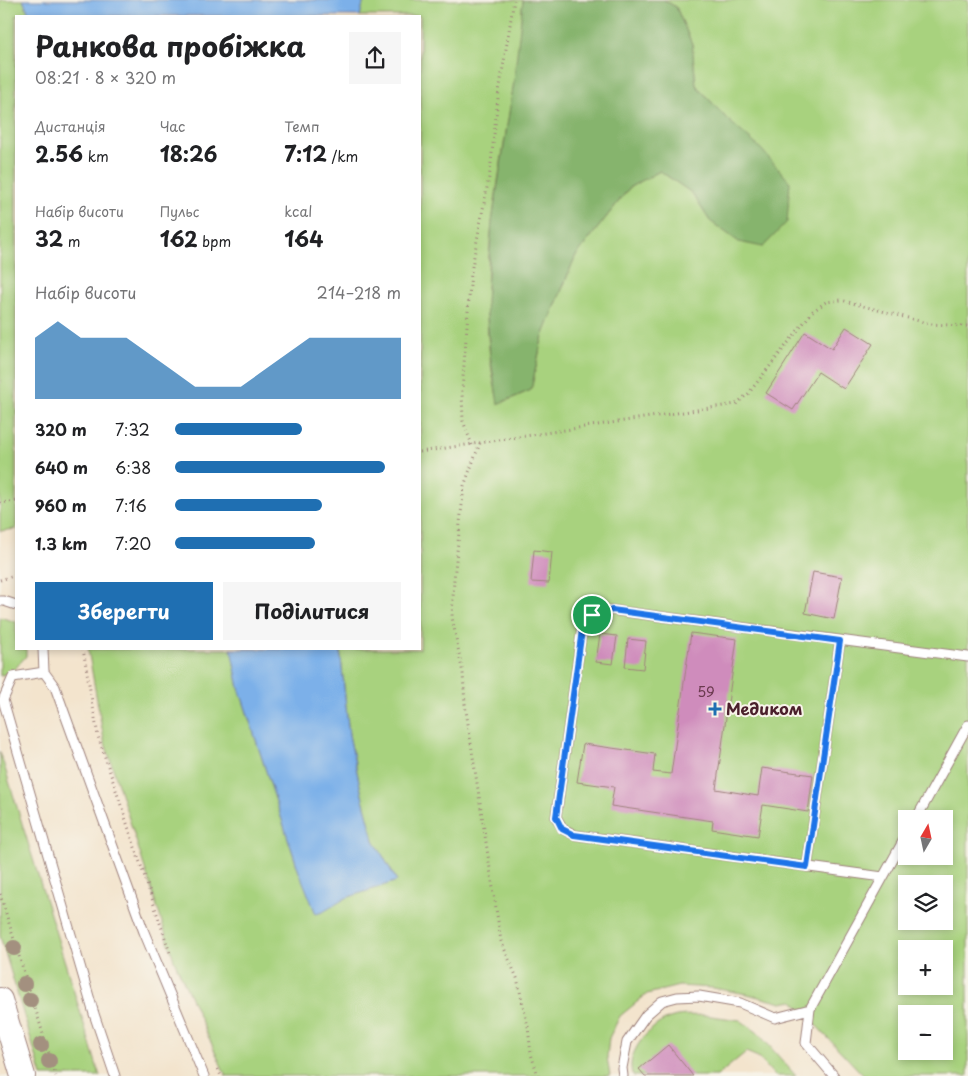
<!DOCTYPE html>
<html lang="uk">
<meta charset="utf-8">
<style>
:root{--surface:#fff;--page:#f6f6f6;--text:#202124;--muted:#757577;--accent:#1f6fb2}
body{margin:0;font-family:"Playpen Sans",sans-serif;background:var(--page);color:var(--text);height:100vh;display:flex;flex-direction:column;font-size:19px;white-space:nowrap}
*{box-sizing:border-box;margin:0}
p{font-size:16px;color:var(--muted)}
.icon{flex:none;width:28px;height:28px;fill:none;stroke:currentColor;stroke-width:2;stroke-linecap:round;stroke-linejoin:round}
.map{position:relative;flex:1;overflow:hidden}
.details{position:absolute;left:15px;top:15px;width:406px;height:635px;display:flex;flex-direction:column;background:var(--surface);border-radius:0px;box-shadow:0 2px 8px #0003}
.details>*{flex:none}
.needle{width:32px;rotate:9deg}
.buttons{position:absolute;left:898px;top:810px;display:grid;gap:10px}
.buttons a{display:grid;place-items:center;width:55px;height:55px;border-radius:0px;background:var(--surface);box-shadow:0 2px 8px #0003;font-size:25px}
.pin{position:absolute;display:grid;place-items:center;width:42px;height:42px;color:#fff;margin:-21px;border:2px solid #fff;border-radius:50%;box-shadow:0 1px 5px #0007}
.round{display:grid;place-items:center;flex:none;width:52px;height:52px;border-radius:0px;background:var(--page)}
.head{display:flex;align-items:center;justify-content:space-between;height:85px;padding:0 20px}
h1{font-size:28px;font-weight:700;line-height:38px}
.stats{display:grid;grid-template-columns:repeat(3,1fr);gap:8px;height:85px;padding:5px 20px}
.stats div{display:grid;align-content:center}
.stats b{font-size:21px;font-weight:700}
.stats small{font-size:14px;font-weight:400}
.stats p{font-size:14px}
.chart{height:140px;padding:10px 20px}
.chart p{display:flex;justify-content:space-between}
.chart svg{width:100%;height:90px;margin-top:5px;fill:var(--accent);opacity:.7}
.cta{display:flex;gap:10px;margin-top:auto;padding:10px 20px}
.cta a{flex:1;height:58px;border-radius:0px;background:var(--accent);color:#fff;font-size:20px;font-weight:700;line-height:58px;text-align:center}
.cta a+a{background:var(--page);color:var(--text)}
ul{padding:0 20px;list-style:none;font-size:16px}
li{display:grid;grid-template-columns:80px 60px 1fr;align-items:center;height:38px}
li i{height:12px;border-radius:6px;background:var(--accent)}
.map>svg:first-child{display:block}
.green{fill:#a8d27e;stroke:#797854;fill-rule:evenodd}
.forest{fill:#86b46d;stroke:#686a4c}
.water{fill:#7cb0e9;stroke:#63688a}
.building{fill:#cf8cbc}
.lines{fill:none;stroke-linecap:round;stroke-linejoin:round}
.lane-casing{stroke:#9e827c;stroke-width:11}
.secondary-casing{stroke:#9e827c;stroke-width:26}
.path{stroke:#9e827c;stroke-width:3;stroke-dasharray:1 4;stroke-linecap:butt}
.lane{stroke:#fff;stroke-width:9}
.secondary{stroke:#fff;stroke-width:24}
.tree{fill:#a3907f}
.route-casing{stroke:#fff;stroke-width:10}
.route{stroke:#1a73e8;stroke-width:6}
.poi-dot{fill:#1f6fb2;stroke:#f7f3e8;stroke-width:2}
.labels{text-anchor:middle;stroke-width:4;stroke-linejoin:round;paint-order:stroke}
.number-label{font-size:14px;fill:#6b3a4f}
.poi-label{font-size:16px;font-weight:bold;fill:#4a1f2b;stroke:#f7f3e8;text-anchor:start}
</style>
<div class="map">
<svg width="968" height="1076" viewBox="0 0 968 1076">
<rect width="100%" height="100%" fill="#f7f3e8"/>
<filter id="ink" filterUnits="userSpaceOnUse"><feTurbulence type="fractalNoise" baseFrequency=".02" numOctaves="2"/><feDisplacementMap in="SourceGraphic" scale="10" xChannelSelector="R" yChannelSelector="G"/><feConvolveMatrix kernelMatrix="1 2 1 2 8 2 1 2 1" color-interpolation-filters="sRGB"/></filter>
<filter id="wash" filterUnits="userSpaceOnUse"><feTurbulence type="fractalNoise" baseFrequency=".0096" numOctaves="4" result="noise"/><feDisplacementMap in="SourceGraphic" scale="20" xChannelSelector="R" yChannelSelector="G"/><feGaussianBlur stdDeviation="1.12" result="paint"/><feColorMatrix in="noise" values="0 0 0 0 0 0 0 0 0 0 0 0 0 0 0 0 0 1.4 0 .05"/><feComposite in="paint" operator="in"/></filter>
<g filter="url(#wash)">
<rect width="100%" height="100%" fill="#f3e4cd"/>
<path class="green" d="M0 0H23L30 16H16V529L0 531Z
M364 0H523C520 28 518 56 514 83 498 188 471 298 499 404L531 390 542 339 575 257 630 187 660 171 692 193 710 221 726 118 696 85 692 44 676 7 664 0H968V1076H864L793 1001 782 1003 747 994 713 988 679 986 647 994 620 1016 609 1038 607 1057 610 1076H226L174 960 104 740 88 649H231L239 688 299 872 323 911 346 898 397 881 374 840 362 795 349 735 340 649H420V16H360ZM906 819H944V856H906ZM906 884H944V921H906ZM906 949H944V986H906ZM906 1014H944V1051H906Z
M0 617 16 622V649H26V656L13 671 0 676Z
M0 752 100 1076H42L0 936Z
M704 1015 740 1020 757 1032 796 1076H775L758 1057 746 1052 717 1076H633C623 1054 652 1022 673 1017 682 1014 694 1016 704 1015Z"/>
<path class="forest" d="M523 0H664L676 7 692 44 696 85 726 118 761 149 790 182 787 222 763 247 739 242 710 221 692 193 660 171 630 187 575 257 542 339 531 390 498 404 490 355 486 302 492 222 514 81Z"/>
<path class="water" d="M23 0H364L360 16H30Z
M231 649H340L349 735 362 795 374 840 397 881 346 898 323 912 316 914 299 872 239 688Z"/>
<g id="blocks">
<path class="building" d="M846 327 873 344 844 389 818 372 793 410 766 393 805 332 832 349Z
M534 550 552 552 549 583 531 582Z
M813 572 842 577 834 619 805 613Z
M691 633 737 639 716 789 758 796 762 768 813 775 808 812 763 805 758 836 712 829 713 821 611 806 614 787 577 782 583 744 655 754 653 772 671 774Z
M600 634 617 636 613 664 596 662Z
M628 639 646 641 643 669 625 667Z
M668 1045 693 1076H645L639 1069Z"/>
</g>
</g>
<g filter="url(#ink)">
<use href="#blocks" fill-opacity="0" stroke="#9e827c" stroke-width="1"/>
<g class="lines">
<g class="lane-casing">
<path id="lane" d="M0 601H4L16 605
M43 649 44 672
M916 819 968 725
M807 867 840 641
M883 877 575 835 563 829 556 817 582 630 592 615 611 610 968 657
M115 1076 94 1014 3 700 13 677 44 672 55 687 144 932 204 1076
M623 1076 622 1068 627 1042 646 1015 662 1001 677 997 699 996 740 1003 775 1018 810 1009
M834 1076 806 1043 810 1009 906 836"/>
</g>
<g class="secondary-casing">
<path id="secondary" d="M0 1000 23 1076"/>
</g>
<path class="path" d="M480 443 464 486 454 579 452 617 463 674 465 704 501 941 517 978 528 1027 531 1054 538 1076
M472 445 463 421 462 391 471 272 490 172 498 98 514 0
M420 452 736 404 748 394 813 311 826 302 841 300 930 324 968 326
M0 503 16 501
M0 580 16 575
M83 649 98 736 170 953
M0 894 56 1076
M218 1069 221 1076"/>
<use href="#lane" class="lane"/>
<use href="#secondary" class="secondary"/>
</g>
<g class="tree">
<circle cx="14" cy="948" r="8"/>
<circle cx="24" cy="984" r="8"/>
<circle cx="30" cy="1000" r="8"/>
<circle cx="41" cy="1045" r="8"/>
<circle cx="49" cy="1061" r="8"/>
</g>
</g>
<g class="lines" filter="url(#ink)">
<g class="route-casing">
<path id="route" d="M612 610 840 641 807 867 574 835 562 829 556 817 582 630 592 615Z"/>
</g>
<use href="#route" class="route"/>
</g>
<path class="poi-dot" d="M712.5 701.5h5v5h5v5h-5v5h-5v-5h-5v-5h5z"/>
<g class="labels">
<g class="number-label">
<text x="706" y="697">59</text>
</g>
<g class="poi-label">
<text x="726" y="715">Медиком</text>
</g>
</g>
</svg>
<div class="buttons">
<a><svg class="needle" viewBox="-14 -14 28 28"><path d="M0-13l5 13h-10z" fill="#e53935"/><path d="M0 13l5-13h-10z" fill="#757577"/></svg></a>
<a><svg class="icon" aria-label="layers" viewBox="0 0 24 24"><path d="M12 4l9 5-9 5-9-5zM3 14l9 5 9-5"/></svg></a>
<a>+</a>
<a>−</a>
</div>
<div class="pin" style="left:592px;top:615px;background:#1e9e55"><svg class="icon" aria-label="arrive" viewBox="0 0 24 24"><path d="M6 21V4h12l-3 4 3 4H6"/></svg></div>
<section class="details">
<div class="head"><div><h1>Ранкова пробіжка</h1><p>08:21 · 8 × 320 m</p></div><a class="round"><svg class="icon" aria-label="share" viewBox="0 0 24 24"><path d="M12 15V3M7 8l5-5 5 5M5 13v7h14v-7"/></svg></a></div>
<div class="stats">
<div><p>Дистанція</p><b>2.56<small> km</small></b></div>
<div><p>Час</p><b>18:26</b></div>
<div><p>Темп</p><b>7:12<small> /km</small></b></div>
</div>
<div class="stats">
<div><p>Набір висоти</p><b>32<small> m</small></b></div>
<div><p>Пульс</p><b>162<small> bpm</small></b></div>
<div><p>kcal</p><b>164</b></div>
</div>
<div class="chart"><p><span>Набір висоти</span>214–218 m</p>
<svg viewBox="0 0 160 44" preserveAspectRatio="none"><path d="M0 44V14L10 6L20 14L30 14L40 14L50 22L60 30L70 38L80 38L90 38L100 30L110 22L120 14L130 14L140 14L150 14L160 14V44z"/></svg>
</div>
<ul>
<li><b>320 m</b>7:32<i style="width:56%"></i></li>
<li><b>640 m</b>6:38<i style="width:93%"></i></li>
<li><b>960 m</b>7:16<i style="width:65%"></i></li>
<li><b>1.3 km</b>7:20<i style="width:62%"></i></li>
</ul>
<div class="cta"><a>Зберегти</a><a>Поділитися</a></div>
</section>
</div>
